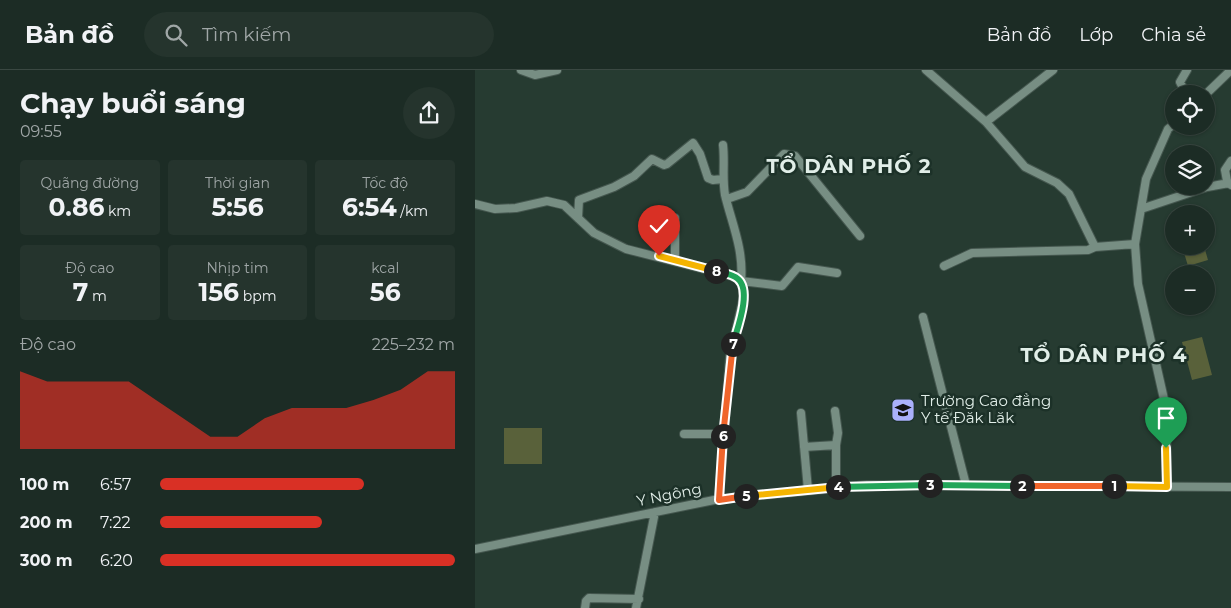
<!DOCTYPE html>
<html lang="vi">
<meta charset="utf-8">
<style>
:root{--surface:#1c2c25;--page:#25342d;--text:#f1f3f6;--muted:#a0a7a7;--line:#3a4842;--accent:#d93025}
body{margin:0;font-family:Montserrat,sans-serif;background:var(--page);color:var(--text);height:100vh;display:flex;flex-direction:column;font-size:19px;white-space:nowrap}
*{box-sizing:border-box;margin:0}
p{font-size:16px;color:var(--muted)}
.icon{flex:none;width:28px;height:28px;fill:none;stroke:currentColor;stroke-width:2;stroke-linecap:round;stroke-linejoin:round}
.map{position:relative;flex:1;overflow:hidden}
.panel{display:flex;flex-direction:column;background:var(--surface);width:475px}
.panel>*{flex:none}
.controls{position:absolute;left:690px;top:15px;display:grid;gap:10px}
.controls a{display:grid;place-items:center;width:50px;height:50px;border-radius:50%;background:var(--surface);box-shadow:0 1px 4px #0004,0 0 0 1px var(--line);font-size:25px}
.pin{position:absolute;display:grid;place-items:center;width:42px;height:42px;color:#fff;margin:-51px -21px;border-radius:50% 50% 50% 0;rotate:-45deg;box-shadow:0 0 5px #0007}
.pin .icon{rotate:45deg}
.km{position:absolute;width:25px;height:25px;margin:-12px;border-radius:50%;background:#222;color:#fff;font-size:14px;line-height:25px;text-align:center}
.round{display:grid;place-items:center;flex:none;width:52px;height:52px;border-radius:26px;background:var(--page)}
.headline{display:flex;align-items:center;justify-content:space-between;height:85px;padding:0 20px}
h1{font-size:28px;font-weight:700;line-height:38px}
.figures{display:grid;grid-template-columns:repeat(3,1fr);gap:8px;height:85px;padding:5px 20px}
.figures div{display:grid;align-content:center;border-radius:5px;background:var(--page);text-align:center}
.figures b{font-size:25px;font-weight:700}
.figures small{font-size:14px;font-weight:400}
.figures p{font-size:14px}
.chart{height:140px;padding:10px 20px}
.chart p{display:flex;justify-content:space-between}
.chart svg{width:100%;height:90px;margin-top:5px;fill:var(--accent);opacity:.7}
ul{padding:0 20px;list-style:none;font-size:16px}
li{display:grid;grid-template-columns:80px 60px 1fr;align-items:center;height:38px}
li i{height:12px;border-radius:6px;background:var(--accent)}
header{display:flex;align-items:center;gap:30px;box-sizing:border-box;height:70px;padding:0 25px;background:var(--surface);border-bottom:1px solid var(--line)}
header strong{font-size:24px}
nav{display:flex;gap:28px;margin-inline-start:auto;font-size:18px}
.search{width:350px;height:45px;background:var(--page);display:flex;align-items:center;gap:12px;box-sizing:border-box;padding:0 18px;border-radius:28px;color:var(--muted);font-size:19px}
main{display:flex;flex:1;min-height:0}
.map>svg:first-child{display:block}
.green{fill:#59613a}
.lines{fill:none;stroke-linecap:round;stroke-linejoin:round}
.minor-casing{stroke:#45574f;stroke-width:10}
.minor{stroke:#778e83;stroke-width:8}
.split-1-casing{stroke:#fff;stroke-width:10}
.split-2-casing{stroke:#fff;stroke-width:10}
.split-3-casing{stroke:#fff;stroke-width:10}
.split-4-casing{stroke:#fff;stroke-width:10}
.split-5-casing{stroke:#fff;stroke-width:10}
.split-6-casing{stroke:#fff;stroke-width:10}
.split-7-casing{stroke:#fff;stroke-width:10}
.split-8-casing{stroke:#fff;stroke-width:10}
.split-9-casing{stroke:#fff;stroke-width:10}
.split-1{stroke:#f5b400;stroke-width:6}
.split-2{stroke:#f0652b;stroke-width:6}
.split-3{stroke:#22a559;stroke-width:6}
.split-4{stroke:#22a559;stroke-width:6}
.split-5{stroke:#f5b400;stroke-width:6}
.split-6{stroke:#f0652b;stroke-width:6}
.split-7{stroke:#f0652b;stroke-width:6}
.split-8{stroke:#22a559;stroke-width:6}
.split-9{stroke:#f5b400;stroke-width:6}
.labels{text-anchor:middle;stroke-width:5;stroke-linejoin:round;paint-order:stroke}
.poi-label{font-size:15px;fill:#e1eee8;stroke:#1c3128;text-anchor:start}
.street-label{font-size:15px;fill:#e1eee8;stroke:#1c3128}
.district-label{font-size:20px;font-weight:bold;letter-spacing:1px;fill:#e1eee8;stroke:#1c3128}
</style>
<header>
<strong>Bản đồ</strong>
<div class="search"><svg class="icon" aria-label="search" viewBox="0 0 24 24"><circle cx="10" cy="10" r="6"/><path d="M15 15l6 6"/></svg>Tìm kiếm</div>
<nav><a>Bản đồ</a><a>Lớp</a><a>Chia sẻ</a></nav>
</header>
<main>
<section class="panel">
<div class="headline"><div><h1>Chạy buổi sáng</h1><p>09:55</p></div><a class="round"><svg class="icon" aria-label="share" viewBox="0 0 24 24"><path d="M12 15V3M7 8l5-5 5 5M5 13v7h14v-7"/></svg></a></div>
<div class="figures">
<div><p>Quãng đường</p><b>0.86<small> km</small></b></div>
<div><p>Thời gian</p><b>5:56</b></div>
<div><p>Tốc độ</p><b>6:54<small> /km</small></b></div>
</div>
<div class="figures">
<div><p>Độ cao</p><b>7<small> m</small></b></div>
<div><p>Nhịp tim</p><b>156<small> bpm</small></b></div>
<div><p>kcal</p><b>56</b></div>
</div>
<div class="chart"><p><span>Độ cao</span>225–232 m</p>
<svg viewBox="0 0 160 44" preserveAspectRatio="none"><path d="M0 44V6L10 11L20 11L30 11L40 11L50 20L60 29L70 38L80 38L90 29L100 24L110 24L120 24L130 20L140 15L150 6L160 6V44z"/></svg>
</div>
<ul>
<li><b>100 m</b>6:57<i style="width:69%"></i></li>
<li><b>200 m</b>7:22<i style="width:55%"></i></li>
<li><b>300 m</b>6:20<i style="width:100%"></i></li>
</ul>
</section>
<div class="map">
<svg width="756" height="538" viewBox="0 0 756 538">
<rect width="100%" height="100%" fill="#263b31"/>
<path class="green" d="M707 176H729L733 190 713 196Z
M727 267 737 305 717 310 707 272Z
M29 358H67V394H29Z"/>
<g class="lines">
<g class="minor-casing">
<path id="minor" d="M46 0 60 5 82 0
M451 0 511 52 550 97 582 113 594 124 620 177
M711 24 705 12 712 0
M731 24 756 0
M511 52 578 0
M248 75C250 92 247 108 250 125 257 154 269 180 266 211L307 216 323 197 362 203
M752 111 750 100 756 91
M252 129 272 122 309 84 320 86 385 166
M0 134 20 139 41 138 72 131 89 135 119 163 151 179 257 206C268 210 269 219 268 230L255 287 244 429
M666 139 732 117 754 113 756 115
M103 148 104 130 139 117 159 106 177 89 189 95 192 94 218 73 225 84 233 108 238 110 248 109
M200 148V190
M469 196 497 183 613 180 620 177 660 174
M448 247 491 415
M360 341 363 363 361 375
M326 343 333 420
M209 364H249
M329 377 361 375V418
M692 417 691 338 663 214 660 174 671 109 693 59 699 54
M0 479 244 429 392 415 756 417
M110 538 111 531 114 528 164 529
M161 538 180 442"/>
</g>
<use href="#minor" class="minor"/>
</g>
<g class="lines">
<g class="split-1-casing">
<path id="split-1" d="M639 416 692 417 691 378"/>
</g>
<g class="split-2-casing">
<path id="split-2" d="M547 416H639"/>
</g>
<g class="split-3-casing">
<path id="split-3" d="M455 415 547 416"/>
</g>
<g class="split-4-casing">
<path id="split-4" d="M363 417 455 415"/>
</g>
<g class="split-5-casing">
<path id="split-5" d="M271 426 363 417"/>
</g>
<g class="split-6-casing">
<path id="split-6" d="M248 366 244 430 271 426"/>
</g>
<g class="split-7-casing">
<path id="split-7" d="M248 366 258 274"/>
</g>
<g class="split-8-casing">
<path id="split-8" d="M241 201C248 203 258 204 263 209 277 221 262 259 258 274"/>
</g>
<g class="split-9-casing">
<path id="split-9" d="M184 186 241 201"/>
</g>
<use href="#split-1" class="split-1"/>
<use href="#split-2" class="split-2"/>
<use href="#split-3" class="split-3"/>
<use href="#split-4" class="split-4"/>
<use href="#split-5" class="split-5"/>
<use href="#split-6" class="split-6"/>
<use href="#split-7" class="split-7"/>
<use href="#split-8" class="split-8"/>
<use href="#split-9" class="split-9"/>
</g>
<defs>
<g id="university-square" transform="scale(1.25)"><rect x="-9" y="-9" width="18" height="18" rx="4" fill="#aab0fb" stroke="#1c3128"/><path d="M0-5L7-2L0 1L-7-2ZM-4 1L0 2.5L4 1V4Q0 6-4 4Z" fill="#111"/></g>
</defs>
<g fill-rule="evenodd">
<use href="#university-square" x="428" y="340"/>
</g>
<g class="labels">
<g class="poi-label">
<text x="446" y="336">Trường Cao đẳng<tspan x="446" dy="17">Y tế Đăk Lăk</tspan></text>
</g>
<g class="street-label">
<text transform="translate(194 425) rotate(-11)" y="5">Y Ngông</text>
</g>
<g class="district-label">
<text x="374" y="103">TỔ DÂN PHỐ 2</text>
<text x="629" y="292">TỔ DÂN PHỐ 4</text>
</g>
</g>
</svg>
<div class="controls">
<a><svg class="icon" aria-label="locate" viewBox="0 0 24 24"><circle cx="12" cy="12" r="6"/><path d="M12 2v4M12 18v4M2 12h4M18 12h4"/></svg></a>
<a><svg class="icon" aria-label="layers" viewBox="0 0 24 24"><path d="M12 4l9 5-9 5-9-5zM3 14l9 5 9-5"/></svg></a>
<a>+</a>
<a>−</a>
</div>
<div class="pin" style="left:691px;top:378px;background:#1e9e55"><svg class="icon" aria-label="arrive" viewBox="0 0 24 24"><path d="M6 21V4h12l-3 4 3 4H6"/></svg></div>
<div class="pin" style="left:184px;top:186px;background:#d93025"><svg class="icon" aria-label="check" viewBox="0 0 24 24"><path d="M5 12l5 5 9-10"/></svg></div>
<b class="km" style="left:639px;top:416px">1</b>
<b class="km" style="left:547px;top:416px">2</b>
<b class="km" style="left:455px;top:415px">3</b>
<b class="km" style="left:363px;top:417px">4</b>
<b class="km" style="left:271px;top:426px">5</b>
<b class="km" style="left:248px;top:366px">6</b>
<b class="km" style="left:258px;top:274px">7</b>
<b class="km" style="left:241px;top:201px">8</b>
</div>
</main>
